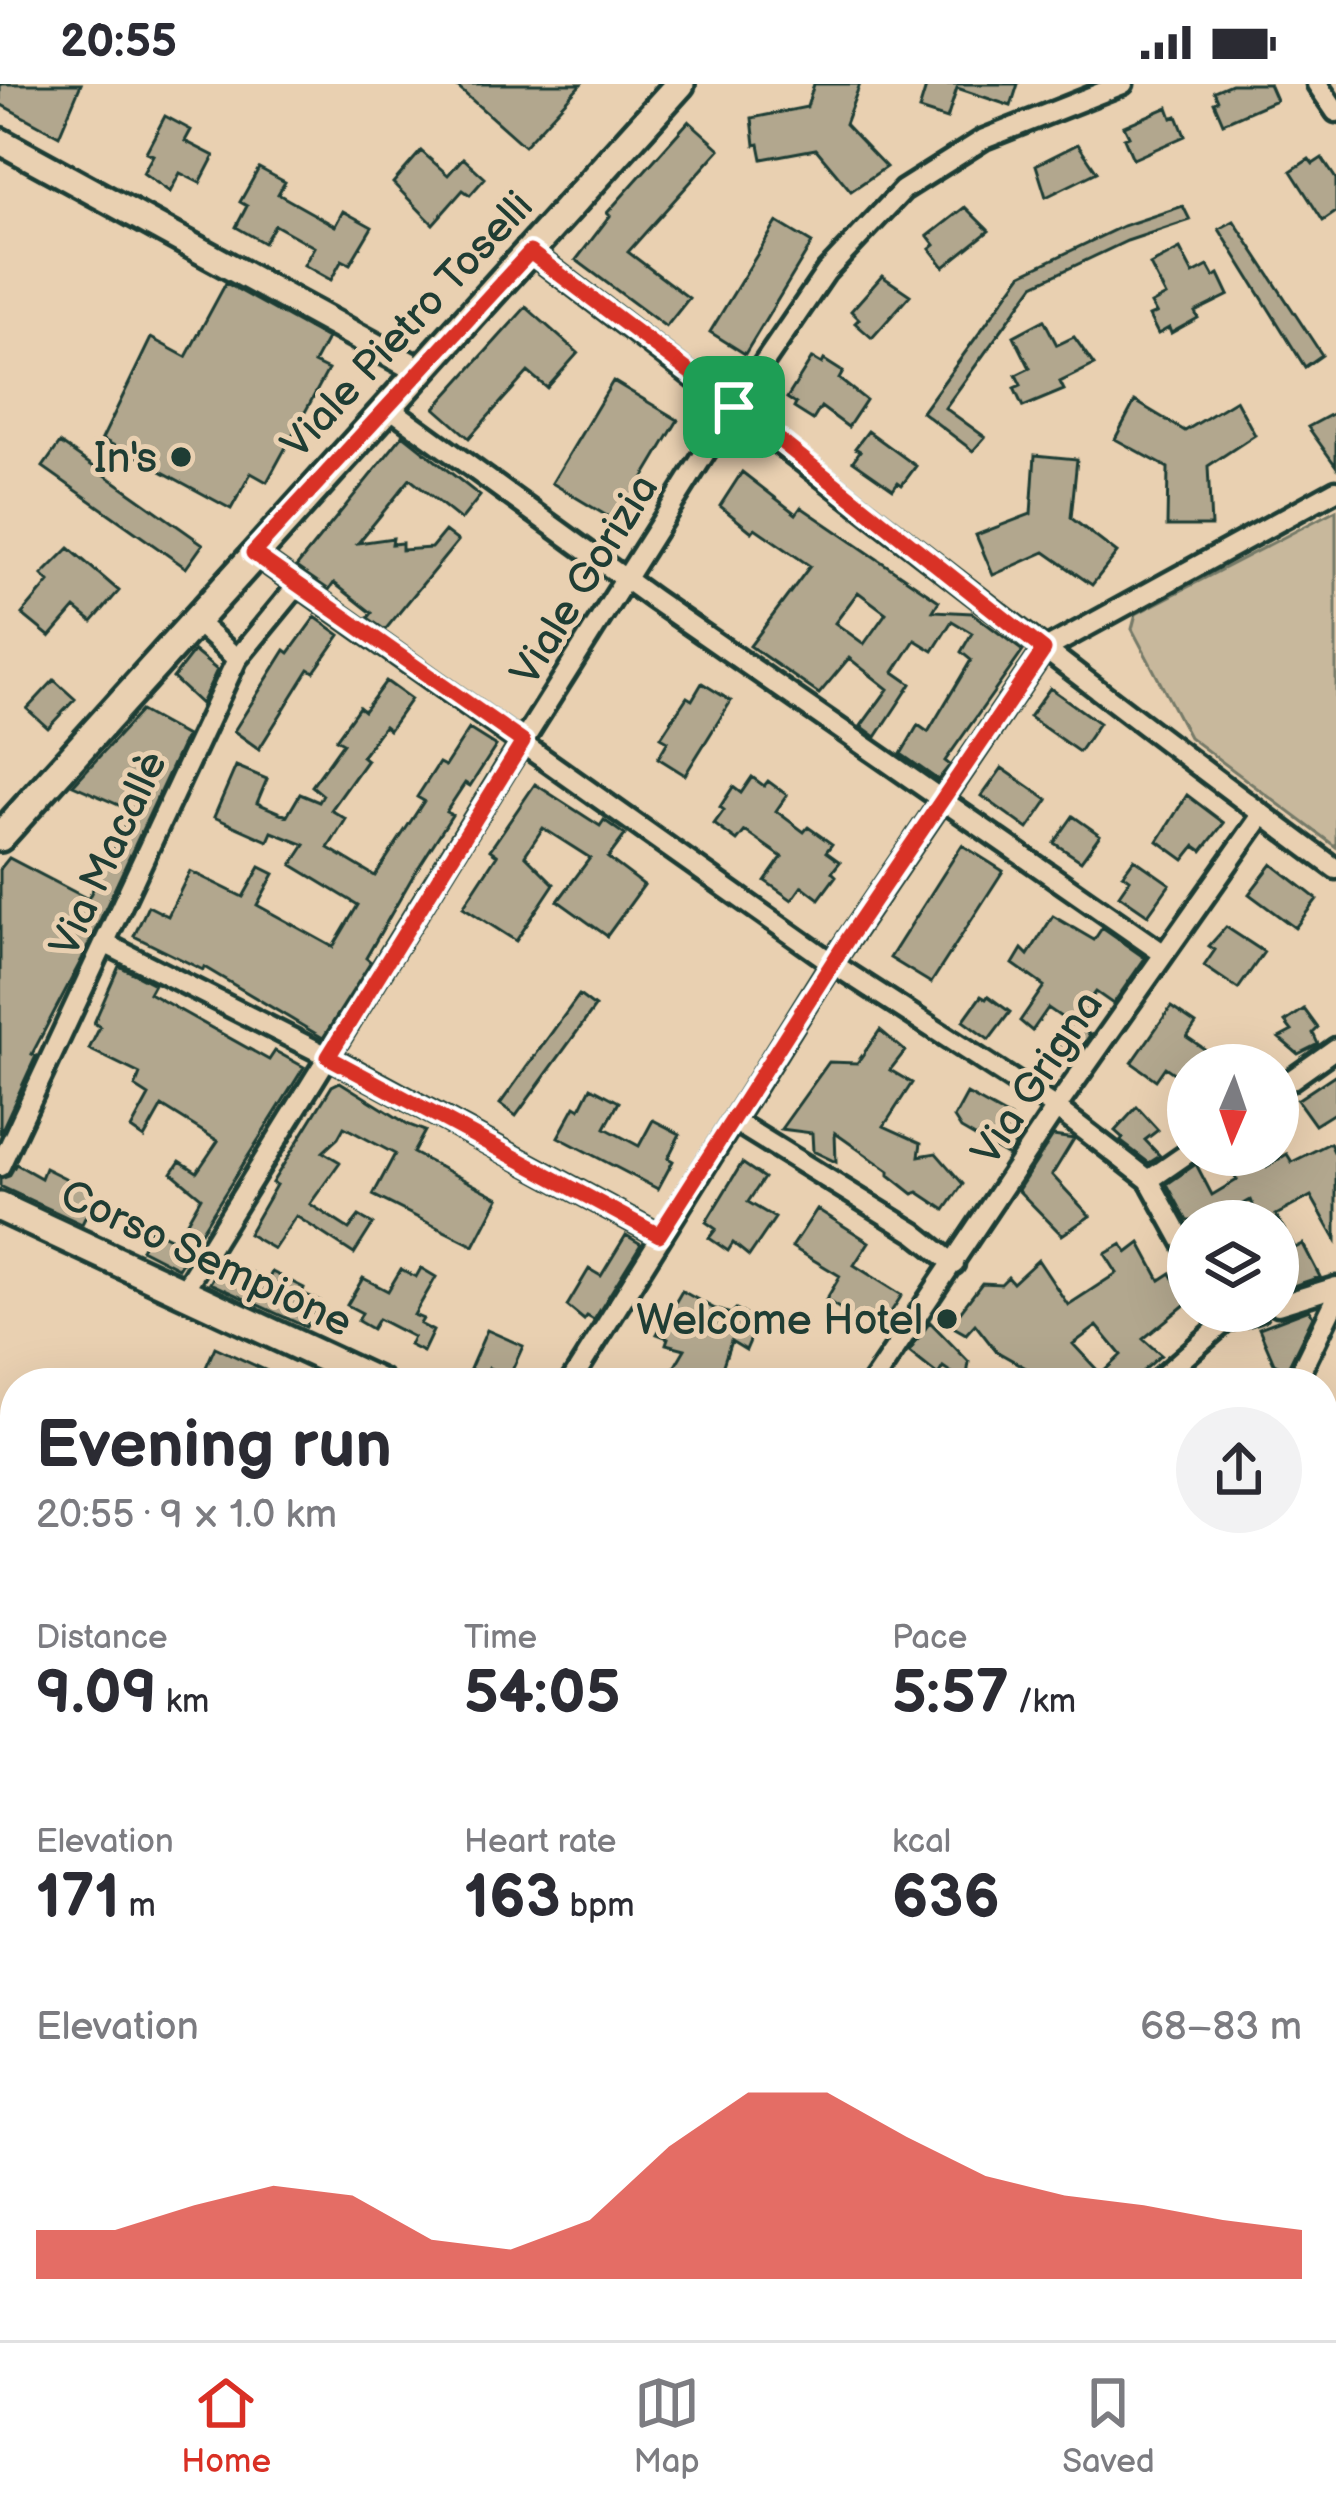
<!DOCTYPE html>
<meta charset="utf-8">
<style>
:root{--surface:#fff;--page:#f2f2f3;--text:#2b2b33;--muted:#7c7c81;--line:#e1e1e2;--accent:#d93025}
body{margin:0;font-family:"Balsamiq Sans",sans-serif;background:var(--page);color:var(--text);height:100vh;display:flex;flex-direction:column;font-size:45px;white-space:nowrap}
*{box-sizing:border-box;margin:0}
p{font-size:39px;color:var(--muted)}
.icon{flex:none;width:66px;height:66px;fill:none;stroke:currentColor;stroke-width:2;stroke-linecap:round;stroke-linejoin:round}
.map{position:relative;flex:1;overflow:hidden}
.drawer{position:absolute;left:0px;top:1284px;width:1338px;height:972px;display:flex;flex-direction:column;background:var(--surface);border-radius:48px 48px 0 0;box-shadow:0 12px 48px #0002}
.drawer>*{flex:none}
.needle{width:78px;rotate:182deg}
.buttons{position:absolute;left:1167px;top:960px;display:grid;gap:24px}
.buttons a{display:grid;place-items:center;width:132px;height:132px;border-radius:50%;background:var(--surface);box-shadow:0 12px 48px #0002;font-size:60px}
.pin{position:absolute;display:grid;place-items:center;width:102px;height:102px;color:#fff;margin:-51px;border-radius:24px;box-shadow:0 6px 18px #0006}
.round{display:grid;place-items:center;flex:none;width:126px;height:126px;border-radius:63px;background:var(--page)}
.summary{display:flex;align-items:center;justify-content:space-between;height:204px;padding:0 36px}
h1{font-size:66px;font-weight:700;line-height:90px}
.metrics{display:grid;grid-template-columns:repeat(3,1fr);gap:18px;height:204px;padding:12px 36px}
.metrics div{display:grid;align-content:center}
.metrics b{font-size:60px;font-weight:700}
.metrics small{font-size:33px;font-weight:400}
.metrics p{font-size:33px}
.chart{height:336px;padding:24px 36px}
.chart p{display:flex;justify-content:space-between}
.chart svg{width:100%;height:216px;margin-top:12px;fill:var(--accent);opacity:.7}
.status{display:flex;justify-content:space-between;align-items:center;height:84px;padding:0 60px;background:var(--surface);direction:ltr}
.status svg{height:33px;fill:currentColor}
.dock{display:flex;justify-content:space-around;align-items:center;height:168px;border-top:3px solid var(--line);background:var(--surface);font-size:33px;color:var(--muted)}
.dock a{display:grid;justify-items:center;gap:6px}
.dock .current{color:var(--accent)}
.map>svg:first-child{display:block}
.green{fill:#c8b89c;stroke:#747a68;stroke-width:3}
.building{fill:#b2a78e;stroke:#1f3d34;stroke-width:3;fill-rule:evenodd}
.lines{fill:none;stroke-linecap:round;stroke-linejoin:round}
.lane-casing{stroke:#1f3d34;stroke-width:18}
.street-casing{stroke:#1f3d34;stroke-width:27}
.secondary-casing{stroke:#1f3d34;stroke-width:33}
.primary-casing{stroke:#1f3d34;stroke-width:36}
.lane{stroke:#e9d0b1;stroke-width:9}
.street{stroke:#e9d0b1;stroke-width:18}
.secondary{stroke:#e9d0b1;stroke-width:24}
.primary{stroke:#e9d0b1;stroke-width:27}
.route-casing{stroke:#fff;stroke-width:24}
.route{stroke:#d93025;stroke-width:15}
.poi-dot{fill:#1f3d34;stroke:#e9d0b1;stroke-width:4.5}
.labels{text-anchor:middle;stroke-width:10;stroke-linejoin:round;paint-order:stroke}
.street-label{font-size:42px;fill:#1f3d34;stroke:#e9d0b1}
.poi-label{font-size:42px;fill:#1f3d34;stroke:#e9d0b1;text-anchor:end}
</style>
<div class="status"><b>20:55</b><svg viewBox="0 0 49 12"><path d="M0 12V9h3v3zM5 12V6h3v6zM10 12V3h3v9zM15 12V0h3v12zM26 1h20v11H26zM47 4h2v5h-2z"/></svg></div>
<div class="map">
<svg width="1336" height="2256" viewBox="0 0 1336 2256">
<rect width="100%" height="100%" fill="#e9d0b1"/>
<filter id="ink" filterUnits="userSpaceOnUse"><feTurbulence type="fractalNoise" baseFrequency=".00833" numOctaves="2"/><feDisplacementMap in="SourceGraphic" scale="24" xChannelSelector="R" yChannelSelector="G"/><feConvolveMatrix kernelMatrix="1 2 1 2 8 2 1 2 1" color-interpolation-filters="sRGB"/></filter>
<g filter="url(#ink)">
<path class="green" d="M1336 426V763L1189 653 1132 545 1136 530Z
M0 1910 15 1917V2241H646L639 2256H0Z"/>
<path class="building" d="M0 0H81L59 52 0 20Z
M454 0H581L524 62Z
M814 0H860L845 40 886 83 851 107 816 65 762 75 759 60 755 61 752 34 807 23Z
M927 0H1018L1011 22 957 4 947 35 919 26Z
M1231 0H1269L1276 16 1223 39 1214 18 1218 16 1214 7Z
M1168 23 1172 34 1177 32 1185 52 1133 75 1124 54 1129 52 1124 42Z
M165 32 191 46 185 57 214 72 200 99 180 89 170 108 143 89 153 71 146 68Z
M689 37 720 65 628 168 689 214 666 243 576 176 610 132 607 129Z
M1078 60 1097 88 1046 113 1036 81Z
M421 67 448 91 463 74 485 94 470 111 463 106 433 140 393 99Z
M1322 74 1336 95V128L1323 137 1291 87 1309 75 1313 80Z
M259 84 285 98 278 110 335 142 343 127 372 143 350 180 342 176 331 196 304 181 314 163 275 141 264 159 236 143 247 122 240 118Z
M1183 122 1190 136 1127 157 1034 201 945 324 985 353 973 367 922 328 1022 190 1123 142Z
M965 123 989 147 944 183 930 165 935 161 928 152Z
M1234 137 1322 271 1305 283 1219 145Z
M777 138 812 159 745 270 710 248Z
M1180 165 1193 190 1208 182 1214 193 1219 190 1229 211 1195 228 1198 234 1171 249 1169 244 1158 250 1149 232 1156 229 1151 220 1166 212 1150 181Z
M882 192 910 211 872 254 855 239 859 235 851 227Z
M226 199 327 255 314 279 328 286 267 398 251 389 231 425 102 355 151 254 186 273Z
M526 223 578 269 547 304 528 288 469 354 435 324Z
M1044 236 1057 261 1074 253 1094 281 1060 298 1064 306 1023 323 1014 304 1021 301 1016 291 1030 284 1014 252Z
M812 274 822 280 824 276 843 288 839 295 866 316 848 343 821 323 813 336 794 324 796 320 787 314Z
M613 297 678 336 617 438 552 399Z
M1236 316 1255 351 1208 382 1211 442H1167L1168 384 1115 355 1135 317 1185 347Z
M1336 328V382L1308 343Z
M868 347 916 382 902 401 898 398 893 405 853 377 860 367 855 364Z
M403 351 480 412 461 436 410 395 358 459 393 454 392 460 402 459V466L431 464 445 447 458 457 385 546 368 534 372 529 334 499 329 506 296 483Z
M60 359 203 460 186 484 43 383Z
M1035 371 1077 375 1071 434 1117 469 1092 501 1045 468 993 491 976 451 1031 430Z
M742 388 796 430 801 423 939 517 933 527 972 529 1023 567 945 677 950 681 938 696 901 670 918 641 928 648 971 576 961 568 972 549 952 537 933 567 915 556 894 588 911 600 876 653 861 642 888 605 849 574 819 610 750 562 810 482 755 444 752 448 720 422ZM858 508 886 529 864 560 835 539Z
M69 464 119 507 92 538 75 524 50 553 22 530 49 498 42 491Z
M315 533 340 551 314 588 309 585 259 665 234 647 285 566 289 569Z
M194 567 217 586 201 620 173 594Z
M54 596 75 615 48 644 27 625Z
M386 597 411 615 389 646 384 642 362 672 367 676 331 726 346 735 328 764 375 792 424 717 417 713 439 679 445 682 469 645 496 662 470 702 465 699 446 728 452 731 413 792 366 874 371 878 323 954 204 883 203 886 134 852 148 822 168 832 190 787 243 813 260 783 274 790 257 821 333 863 358 821 292 781 305 761 272 748 268 757 214 733 236 682 267 695 257 719 287 732 300 710 319 718 323 711 312 702 343 659 336 655 359 623 364 627Z
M702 599 731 617 685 691 658 674 668 657 661 653 687 613 692 616Z
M1050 604 1099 639 1079 668 1029 633Z
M141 627 186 652 82 875 32 970 36 972 0 1050V785L9 774 88 815 132 727 73 701Z
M1002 684 1048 716 1028 745 982 712Z
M752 693 764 702 768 697 787 711 776 727 804 748 808 743 832 760 826 768 840 778 832 788 836 792 819 815 802 802 792 816 765 797 782 773 745 747 737 757 714 740 724 726 720 723 733 703 741 709Z
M535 700 600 742 604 736 625 751 608 774 644 801 607 852 558 817 590 774 543 744 525 771 554 800 516 857 463 823 497 771 490 766Z
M1187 711 1224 739 1202 767 1195 762 1184 776 1158 757Z
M1073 732 1100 751 1081 777 1054 759Z
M962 761 1003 787 931 899 890 874Z
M1134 775 1170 800 1148 831 1119 811 1130 795 1123 790Z
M1272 780 1317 815 1295 844 1249 810Z
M1053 832 1094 856 1102 844 1145 874 1113 920 1096 908 1073 939 1090 951 1072 978 1056 966 1071 940 1048 924 1032 947 1020 937 1044 902 1013 880 1022 865 1028 871Z
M1226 843 1264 868 1238 905 1204 882 1215 866 1209 862Z
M119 882 154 900 149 909 269 976 275 967 304 983 178 1184 141 1165 151 1145 176 1157 201 1113 172 1089 180 1077 197 1088 218 1057 162 1022 144 1054 131 1045 149 1012 135 1003 140 990 89 965 100 943 94 939Z
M579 911 595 923 516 1032 500 1020Z
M981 912 986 915 988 912 1010 928 989 956 963 937Z
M1171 923 1196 940 1187 953 1228 981H1188V999L1165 983 1156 996 1132 979Z
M1304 925 1318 944 1313 949 1318 960 1298 970 1279 954 1292 947 1285 938Z
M880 946 905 967 890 986 912 999 884 1042 921 1059 919 1072 936 1069 963 1100 945 1126 918 1108 913 1110 889 1091V1087L835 1049 836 1078 813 1067 812 1049 781 1045 829 978 857 979Z
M1336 990V1028L1315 1041 1297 1016Z
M340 998 409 1041 425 1047 413 1069 499 1114 474 1162 373 1111 395 1070 344 1043 338 1054 323 1068 340 1078 310 1120 349 1145 359 1132 373 1140 354 1170 296 1132 274 1165 248 1150 276 1101 272 1099 332 1002Z
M591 1003 619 1018 605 1044 639 1062 653 1036 680 1050 668 1074 673 1077 658 1105 558 1053 575 1022 580 1025Z
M967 1010 1012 1035V1040L1023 1049 1008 1072 961 1045 954 1034Z
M1137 1023 1158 1046 1145 1056 1160 1072 1149 1079 1120 1057 1123 1054 1115 1047Z
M1053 1052 1074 1055 1052 1091 1090 1132 1062 1151 1018 1106Z
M1330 1059 1336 1072V1156L1311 1112 1276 1131 1295 1164 1303 1160 1320 1193 1278 1207V1137H1259L1251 1116 1213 1137H1187L1167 1100 1196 1080 1212 1111 1237 1096 1229 1082 1249 1071H1259L1266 1083 1287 1070 1292 1078Z
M742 1079 764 1094 748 1118 775 1134 749 1172 733 1159 728 1167 709 1154 716 1145 706 1138Z
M16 1080 41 1094 45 1084 97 1110 82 1140 0 1102V1095L9 1092Z
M817 1125 869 1158 854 1181 902 1211 878 1248 826 1216 840 1192 792 1163Z
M626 1151 641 1160 594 1236 587 1232 584 1236 567 1222 589 1185 601 1192Z
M1140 1159 1160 1196 1171 1189 1187 1219 1143 1255 1161 1271 1130 1299H1008L1026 1284 996 1267 975 1240 966 1250 950 1241 982 1199 1001 1200 1008 1193 1013 1199 1038 1176 1068 1221 1117 1189 1105 1170 1122 1160 1127 1169ZM1097 1242 1121 1271 1101 1290 1073 1260Z
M224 1175 268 1196 272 1188 304 1204 302 1209 320 1217 306 1243 210 1199Z
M421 1184 436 1193 414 1231 423 1235 420 1240 433 1247 423 1268 409 1261 413 1253 378 1235 372 1245 358 1237 362 1229 347 1221 363 1194 388 1207 401 1185 416 1193Z
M682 1207 715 1225 731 1230 736 1225 758 1238 746 1266 731 1257 717 1299H665L685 1265 666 1260 668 1254 657 1250Z
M1309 1225 1313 1232 1287 1285 1274 1279 1259 1244Z
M930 1238 969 1278 966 1299 943 1283 938 1291 909 1268Z
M487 1246 523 1262 509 1293 489 1284 486 1292 470 1285Z
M215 1263 293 1299H199Z
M0 1565H15V1746L0 1745Z
M0 1770 15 1777V1843L0 1878Z
M871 2241H919L912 2256H863Z"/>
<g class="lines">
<g class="lane-casing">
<path id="lane" d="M351 2256 367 2241"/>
</g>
<g class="street-casing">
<path id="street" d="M1317 0 1336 28
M530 168C799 373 1064 584 1336 785
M387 322 653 515 1164 870
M253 469 832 879 1056 1024 1149 1096 1188 1167
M194 536 237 575
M106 860 329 973 659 1151
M1278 1005 1336 964
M734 1037 915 1149 954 1180
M0 1082 237 575 292 508 302 505
M1149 1096 1188 1069
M182 1209 510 678 734 323 826 188 903 106 984 55 1123 0
M1278 1221 1336 1203
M570 1299 832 879 1044 566 1336 406
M872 1299 1056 1024 1262 731
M1155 1299 1226 1237 1258 1227
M1295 1299 1336 1215
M1323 1914 1336 1920
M654 2256 661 2241
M829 2256 836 2241
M1030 2256 1037 2241"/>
</g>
<g class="secondary-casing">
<path id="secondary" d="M0 57 419 286
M0 1895 15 1902
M746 2241 775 2256"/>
</g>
<g class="primary-casing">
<path id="primary" d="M0 753 680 0
M0 1123 379 1299
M1323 1738 1336 1744"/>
</g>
<use href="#lane" class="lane"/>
<use href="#street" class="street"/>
<use href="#secondary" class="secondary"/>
<use href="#primary" class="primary"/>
</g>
</g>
<g class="lines" filter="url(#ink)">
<g class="route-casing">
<path id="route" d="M530 168 764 344 1044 566 849 853 659 1151 328 973 523 658 253 469Z"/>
</g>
<use href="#route" class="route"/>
</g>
<g class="poi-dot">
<circle cx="181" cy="373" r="12"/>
<circle cx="947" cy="1235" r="12"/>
</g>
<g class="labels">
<g class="street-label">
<text transform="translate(406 240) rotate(-47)" y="15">Viale Pietro Toselli</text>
<text transform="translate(583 495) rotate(-58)" y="15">Viale Gorizia</text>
<text transform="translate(107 769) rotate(-65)" y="15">Via Macallè</text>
<text transform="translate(1036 993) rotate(-56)" y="15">Via Grigna</text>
<text transform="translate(207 1173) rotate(25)" y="15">Corso Sempione</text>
</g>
<g class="poi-label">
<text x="157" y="388">In's</text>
<text x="923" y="1250">Welcome Hotel</text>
</g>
</g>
</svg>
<div class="buttons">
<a><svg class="needle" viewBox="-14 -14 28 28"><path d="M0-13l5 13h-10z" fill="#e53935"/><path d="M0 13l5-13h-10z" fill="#7c7c81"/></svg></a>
<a><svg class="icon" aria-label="layers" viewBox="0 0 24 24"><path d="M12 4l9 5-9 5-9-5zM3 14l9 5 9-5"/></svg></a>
</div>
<div class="pin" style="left:734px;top:323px;background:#1e9e55"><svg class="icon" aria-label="arrive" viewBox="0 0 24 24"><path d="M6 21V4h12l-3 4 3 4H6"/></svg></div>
<section class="drawer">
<div class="summary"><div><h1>Evening run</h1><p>20:55 · 9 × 1.0 km</p></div><a class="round"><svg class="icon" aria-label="share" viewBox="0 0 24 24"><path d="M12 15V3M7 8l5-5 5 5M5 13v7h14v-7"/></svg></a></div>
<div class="metrics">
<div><p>Distance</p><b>9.09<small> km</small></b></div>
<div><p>Time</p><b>54:05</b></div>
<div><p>Pace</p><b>5:57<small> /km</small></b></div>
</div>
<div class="metrics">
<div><p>Elevation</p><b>171<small> m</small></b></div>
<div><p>Heart rate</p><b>163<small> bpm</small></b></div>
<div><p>kcal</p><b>636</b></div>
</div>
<div class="chart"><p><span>Elevation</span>68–83 m</p>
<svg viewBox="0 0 160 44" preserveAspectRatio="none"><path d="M0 44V34L10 34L20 29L30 25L40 27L50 36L60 38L70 32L80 17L90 6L100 6L110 15L120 23L130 27L140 29L150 32L160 34V44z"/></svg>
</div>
</section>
</div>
<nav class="dock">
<a class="current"><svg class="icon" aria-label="home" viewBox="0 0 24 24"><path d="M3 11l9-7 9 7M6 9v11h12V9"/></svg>Home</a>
<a><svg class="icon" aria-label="map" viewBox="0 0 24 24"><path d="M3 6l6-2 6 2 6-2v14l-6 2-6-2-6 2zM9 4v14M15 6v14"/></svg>Map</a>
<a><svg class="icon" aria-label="saved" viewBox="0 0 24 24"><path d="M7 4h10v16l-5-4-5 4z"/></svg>Saved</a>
</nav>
